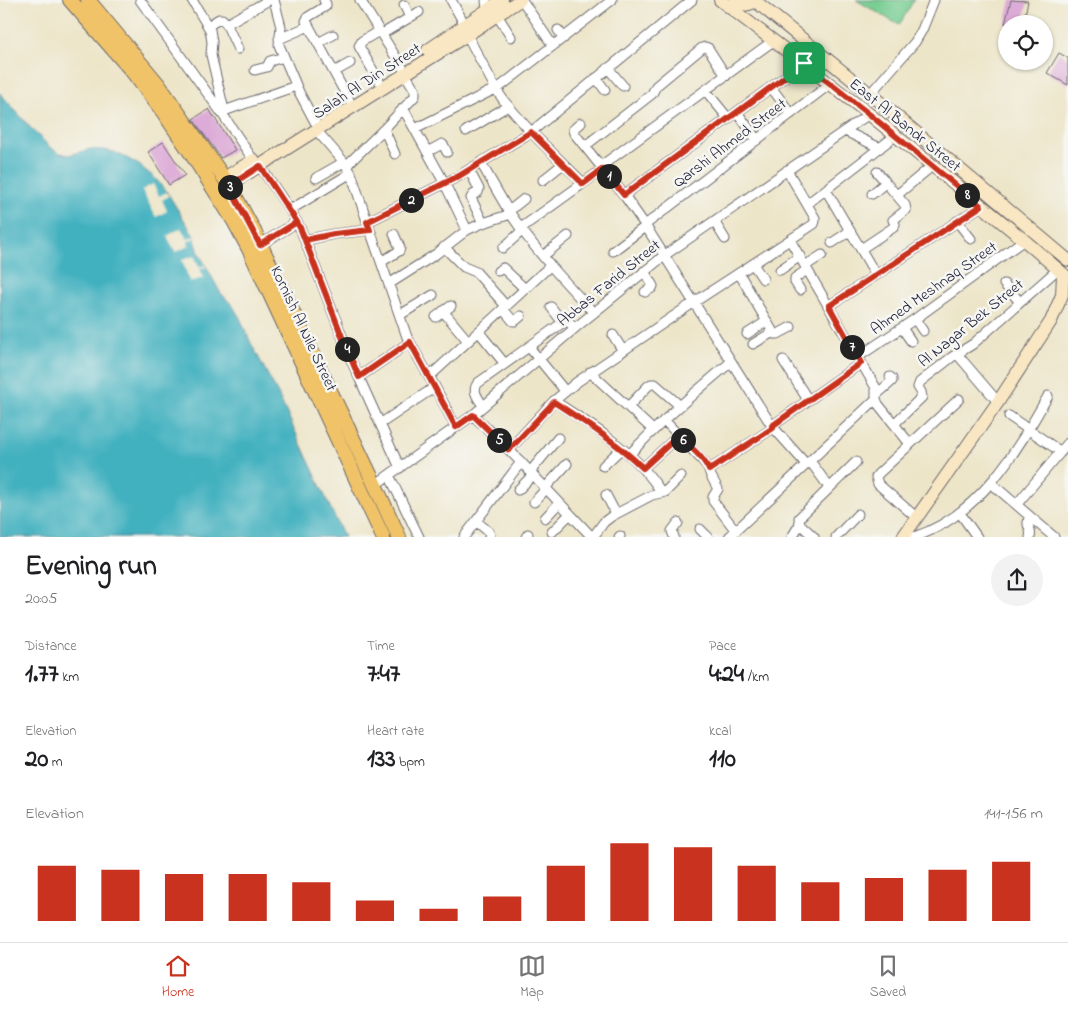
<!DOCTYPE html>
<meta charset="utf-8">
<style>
:root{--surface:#fff;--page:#f2f2f2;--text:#202124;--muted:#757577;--line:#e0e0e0;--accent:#c8321e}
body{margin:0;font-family:"Indie Flower",sans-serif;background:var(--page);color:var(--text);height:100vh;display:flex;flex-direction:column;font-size:19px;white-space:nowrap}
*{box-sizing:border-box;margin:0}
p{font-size:16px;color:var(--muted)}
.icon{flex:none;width:28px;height:28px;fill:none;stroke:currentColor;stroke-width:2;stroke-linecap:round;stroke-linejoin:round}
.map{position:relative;height:537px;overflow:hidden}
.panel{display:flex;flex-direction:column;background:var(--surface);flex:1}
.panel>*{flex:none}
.buttons{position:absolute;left:998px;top:15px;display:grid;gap:10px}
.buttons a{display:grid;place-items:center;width:55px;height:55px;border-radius:50%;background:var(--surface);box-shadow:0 1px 4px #0004;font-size:25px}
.pin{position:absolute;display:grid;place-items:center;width:42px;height:42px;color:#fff;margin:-21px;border-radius:10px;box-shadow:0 2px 8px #0006}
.km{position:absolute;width:25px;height:25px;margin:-12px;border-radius:50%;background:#222;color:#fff;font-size:14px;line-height:25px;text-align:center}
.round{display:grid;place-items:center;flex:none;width:52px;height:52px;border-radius:26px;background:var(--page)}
.summary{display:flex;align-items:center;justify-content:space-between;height:85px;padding:0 25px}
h1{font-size:28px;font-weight:800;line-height:38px}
.metrics{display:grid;grid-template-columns:repeat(3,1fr);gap:8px;height:85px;padding:5px 25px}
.metrics div{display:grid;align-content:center}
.metrics b{font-size:25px;font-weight:800}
.metrics small{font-size:14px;font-weight:400}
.metrics p{font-size:14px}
.chart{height:140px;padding:10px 25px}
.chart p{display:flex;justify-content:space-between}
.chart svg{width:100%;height:90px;margin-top:5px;stroke:var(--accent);stroke-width:6}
.tab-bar{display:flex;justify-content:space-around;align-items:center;height:70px;border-top:1px solid var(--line);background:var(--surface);font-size:14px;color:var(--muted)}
.tab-bar a{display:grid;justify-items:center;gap:2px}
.tab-bar .active{color:var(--accent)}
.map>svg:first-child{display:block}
.green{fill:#76cd91;stroke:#4c7866}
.water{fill:#43b1bf;stroke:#326a7d}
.pier{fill:#ede5c8}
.building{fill:#ddabd7}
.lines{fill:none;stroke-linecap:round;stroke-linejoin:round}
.street-casing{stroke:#69666c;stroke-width:11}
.secondary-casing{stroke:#69666c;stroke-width:14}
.primary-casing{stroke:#69666c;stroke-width:16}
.street{stroke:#fff;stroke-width:9}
.secondary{stroke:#f9e7c3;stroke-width:12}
.primary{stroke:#f0c369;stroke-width:14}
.route-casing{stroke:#fff;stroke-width:10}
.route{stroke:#c8321e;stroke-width:6}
.labels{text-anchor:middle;stroke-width:5;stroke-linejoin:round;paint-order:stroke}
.street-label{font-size:16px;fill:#22223b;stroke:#f6f6f2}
</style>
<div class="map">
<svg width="1068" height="537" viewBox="0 0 1068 537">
<rect width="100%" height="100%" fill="#f6f6f2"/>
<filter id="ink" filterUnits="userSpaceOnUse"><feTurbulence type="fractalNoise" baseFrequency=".02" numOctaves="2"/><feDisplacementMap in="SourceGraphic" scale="10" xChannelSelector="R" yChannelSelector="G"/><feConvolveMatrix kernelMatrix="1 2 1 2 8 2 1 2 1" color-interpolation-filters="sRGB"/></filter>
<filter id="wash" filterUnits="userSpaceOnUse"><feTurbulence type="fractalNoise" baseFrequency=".0096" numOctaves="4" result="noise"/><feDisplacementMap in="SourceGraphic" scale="20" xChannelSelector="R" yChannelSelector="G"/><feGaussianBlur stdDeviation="1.12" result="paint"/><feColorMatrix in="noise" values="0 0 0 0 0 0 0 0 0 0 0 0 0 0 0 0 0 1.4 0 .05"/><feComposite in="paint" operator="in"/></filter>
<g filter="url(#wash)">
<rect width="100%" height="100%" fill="#ede5c8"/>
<path class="green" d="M856 0H914L899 25Z"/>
<path class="water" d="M0 93 30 127 51 148 60 153 69 155 90 149 104 150 114 152 127 158 139 165 155 178 167 192 194 236 199 253 220 292 233 306 240 318 251 343 278 394 344 537H0Z"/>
<path class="pier" d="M153 184 159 196 167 192 169 196 162 200 167 211 156 217 142 190Z
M181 228 187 239 194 236 195 238 188 241 189 246 175 252 167 236Z
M194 256 199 267 205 265 206 267 200 269 203 278 190 282 182 260Z"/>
<g id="blocks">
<path class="building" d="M1011 0 1028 1 1023 24H1005Z
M1059 53 1068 58V85L1047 73Z
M209 109 235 150 221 158 193 119Z
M163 142 185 175 169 185 148 152Z"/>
</g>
</g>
<g filter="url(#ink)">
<use href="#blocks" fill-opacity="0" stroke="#69666c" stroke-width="1"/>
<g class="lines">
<g class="street-casing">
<path id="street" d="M140 0 221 112 254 161
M192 0 210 30 212 42 211 55 224 110
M274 0 281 27 279 45 299 92 315 122
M324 0 326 4V6L308 17 306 21 349 100
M360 0 402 67
M451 0 465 25
M486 0 487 10
M522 0 553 46
M404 5 410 17
M497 15 511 37
M226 23 238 49
M208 26 219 19H222L226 23 230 22 269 0
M558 30 564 38
M382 34 419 12
M467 35 496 89 504 101 531 132 583 183
M279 39 309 26
M318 43 333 35
M608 68 623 86
M255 70 267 67 270 61 284 57
M334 72 350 63
M596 78 605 90
M379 81 360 48 359 46 362 41 379 31
M771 87 791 114
M706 91 728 118
M870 94 915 42 922 30 934 0
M403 108 445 184 467 230
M221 112 296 86
M737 112 757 140
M581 123 573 130 574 133 624 195 645 225 772 426 806 464
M384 129 395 154
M415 129 501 86 612 0
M317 131 344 162 351 173 370 230 407 337 413 348 435 387 456 427
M466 131 508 106
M845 131 880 148
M585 146 652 94 656 86 702 48 705 47 708 48 726 76
M427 152 442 144 444 146 447 152
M481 163C491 180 500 197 510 213 534 249 564 281 594 313
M347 165 384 129 415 96V90L405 74
M260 166 290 210 301 230 352 362 400 468
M601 166 773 41
M469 170 479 189 478 192 473 195 471 198 483 223
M877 172 885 181V184
M316 178 344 162
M543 180 563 164
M826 190 876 275
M624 195 804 63
M897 195 932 166
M807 204 895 136
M290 210 351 173
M509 211 524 199
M714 221 725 239
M957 221 971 239
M367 222 459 176 531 132 692 0
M645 225 830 84
M521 228 603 169
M305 240 334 234 370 230
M790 240 876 388V399L878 404 910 444
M832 243 850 231
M260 245 297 222
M444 247 464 267 476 272 506 306
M503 248 523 230
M861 249 894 227 895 224 893 220 906 210 905 205 887 184H884L872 194
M613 251 646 226
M543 256 568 236
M381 262 399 251 400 248 394 234
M753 264 763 279
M805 266 822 255
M780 270 800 256
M498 271 503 268 525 289
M644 271 653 286 652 288 645 292
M739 273 774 334H778L791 327
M389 284 436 254 467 230 483 223 511 214
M1004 284 1020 302
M800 290 795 282V278L807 270
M829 306 981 206
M551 307 563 323
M503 309 513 321H515L521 316
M443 311 468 341
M400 315 433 295
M436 317 451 306
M915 319 923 331
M902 328 911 341
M479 332 505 364
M747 334 767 321
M613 335 623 351
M753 344 773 332
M529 347 565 391
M957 354 998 402
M858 357 915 319 1024 240
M783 360 808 400
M590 372 653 430
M359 377 410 342
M429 377 550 266
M876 395 892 381V379L890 377
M554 401C583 420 620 443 643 468 650 476 656 484 662 493
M483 406C479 399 471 391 478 383L565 321 570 323 575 328
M628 407 648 386 651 384H655L679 405
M473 415 521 462 592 537
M1009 416 1061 452
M664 420 703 461 708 467 711 476 718 489 713 497V501L736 531
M380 424 435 387
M894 424 922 397 921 392 918 387 920 382 952 357 973 344 1058 269
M772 426 861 363
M509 450 554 401 577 382 693 303 814 224 815 221V218L787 170
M629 455C661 421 695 392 731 362
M810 461 829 487
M603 466 621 449
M643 468 678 436
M709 470 773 428
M530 472 558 438
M389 475 419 537
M991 483 1054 537
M375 485 473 415 575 328 665 255 869 114
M545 488 567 464
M518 490 533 475
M606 495 616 514
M534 502 546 489
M1017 504 1068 443
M960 513 977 537
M545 518 559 503
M917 518 878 484 876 477 878 474 959 399
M476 521 489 532 490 535 489 537
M700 529 708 537
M552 532 570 514
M464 537 521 462
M526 537 528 534
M593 537 604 522 612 516 652 495 665 492 681 476
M619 537 620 536
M674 537 672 531 678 523
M729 537 876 399
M792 537 800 524
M814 537 800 524 799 518 856 462
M836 537 858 514
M914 537C979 516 1016 452 1048 396
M1030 537C1033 529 1024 526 1030 517"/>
</g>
<g class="secondary-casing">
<path id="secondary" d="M720 0 869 114 1024 240 1068 278
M735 0C743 6 747 6 756 1
M754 0 870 94 1068 260
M428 50 502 0
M224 178 254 160
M229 185 467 35 520 0
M903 537 998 402 1051 321 1062 295 1063 274"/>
</g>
<g class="primary-casing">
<path id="primary" d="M70 0 132 71 164 113 191 153 234 221 250 251 383 537
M88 0 158 84 229 185 254 231 375 485 399 537"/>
</g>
<use href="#street" class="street"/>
<use href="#secondary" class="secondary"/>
<use href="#primary" class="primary"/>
</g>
</g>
<g class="lines" filter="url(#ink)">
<g class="route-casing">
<path id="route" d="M804 63 624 195 603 169 583 184 531 132 459 176 367 222 370 230 334 234 305 240C302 231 298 223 293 216L260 166 229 186 260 245 297 222 301 230 346 347 359 377 410 342 456 427 473 415 509 450 554 402C585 422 616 442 643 468L678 436C689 446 703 456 709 470L773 428 772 426 861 363 829 306 981 206 869 114 804 63"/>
</g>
<use href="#route" class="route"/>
</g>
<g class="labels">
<g class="street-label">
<text transform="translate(366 80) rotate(-33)" y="6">Salah Al Din Street</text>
<text transform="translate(906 124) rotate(39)" y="6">East Al Bandr Street</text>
<text transform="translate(729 142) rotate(-37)" y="6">Qarshi Ahmed Street</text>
<text transform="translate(608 282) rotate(-39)" y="6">Abbas Farid Street</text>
<text transform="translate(933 287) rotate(-35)" y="6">Ahmed Meshnaq Street</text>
<text transform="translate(970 322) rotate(-39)" y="6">Al Nagar Bek Street</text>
<text transform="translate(305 328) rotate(65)" y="6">Kornish Al Nile Street</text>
</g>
</g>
</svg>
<div class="buttons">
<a><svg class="icon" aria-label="locate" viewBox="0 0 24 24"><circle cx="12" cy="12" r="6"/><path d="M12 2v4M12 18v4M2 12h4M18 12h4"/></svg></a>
</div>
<div class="pin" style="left:804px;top:63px;background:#1e9e55"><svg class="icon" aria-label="arrive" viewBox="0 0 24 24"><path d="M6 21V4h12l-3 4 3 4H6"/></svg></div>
<b class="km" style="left:609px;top:176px">1</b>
<b class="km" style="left:411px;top:200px">2</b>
<b class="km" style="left:230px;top:187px">3</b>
<b class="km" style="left:347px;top:349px">4</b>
<b class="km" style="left:499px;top:440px">5</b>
<b class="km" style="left:683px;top:440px">6</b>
<b class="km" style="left:852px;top:347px">7</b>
<b class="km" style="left:967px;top:195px">8</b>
</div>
<section class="panel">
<div class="summary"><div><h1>Evening run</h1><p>20:05</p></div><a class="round"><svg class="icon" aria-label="share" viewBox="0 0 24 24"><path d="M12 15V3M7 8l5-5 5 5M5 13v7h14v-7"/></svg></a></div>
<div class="metrics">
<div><p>Distance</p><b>1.77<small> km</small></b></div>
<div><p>Time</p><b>7:47</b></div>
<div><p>Pace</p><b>4:24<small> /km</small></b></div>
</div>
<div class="metrics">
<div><p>Elevation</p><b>20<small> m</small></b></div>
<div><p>Heart rate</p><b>133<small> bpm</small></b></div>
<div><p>kcal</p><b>110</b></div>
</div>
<div class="chart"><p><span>Elevation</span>141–156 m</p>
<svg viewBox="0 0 160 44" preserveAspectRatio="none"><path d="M5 44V17M15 44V19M25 44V21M35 44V21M45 44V25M55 44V34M65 44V38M75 44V32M85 44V17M95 44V6M105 44V8M115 44V17M125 44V25M135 44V23M145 44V19M155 44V15"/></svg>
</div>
</section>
<nav class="tab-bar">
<a class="active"><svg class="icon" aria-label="home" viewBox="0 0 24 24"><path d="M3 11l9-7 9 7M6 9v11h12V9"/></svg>Home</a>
<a><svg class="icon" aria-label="map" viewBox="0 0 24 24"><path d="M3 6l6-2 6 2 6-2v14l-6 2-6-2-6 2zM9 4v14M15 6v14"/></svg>Map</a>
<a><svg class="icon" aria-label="saved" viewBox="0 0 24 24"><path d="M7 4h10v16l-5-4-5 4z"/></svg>Saved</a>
</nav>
